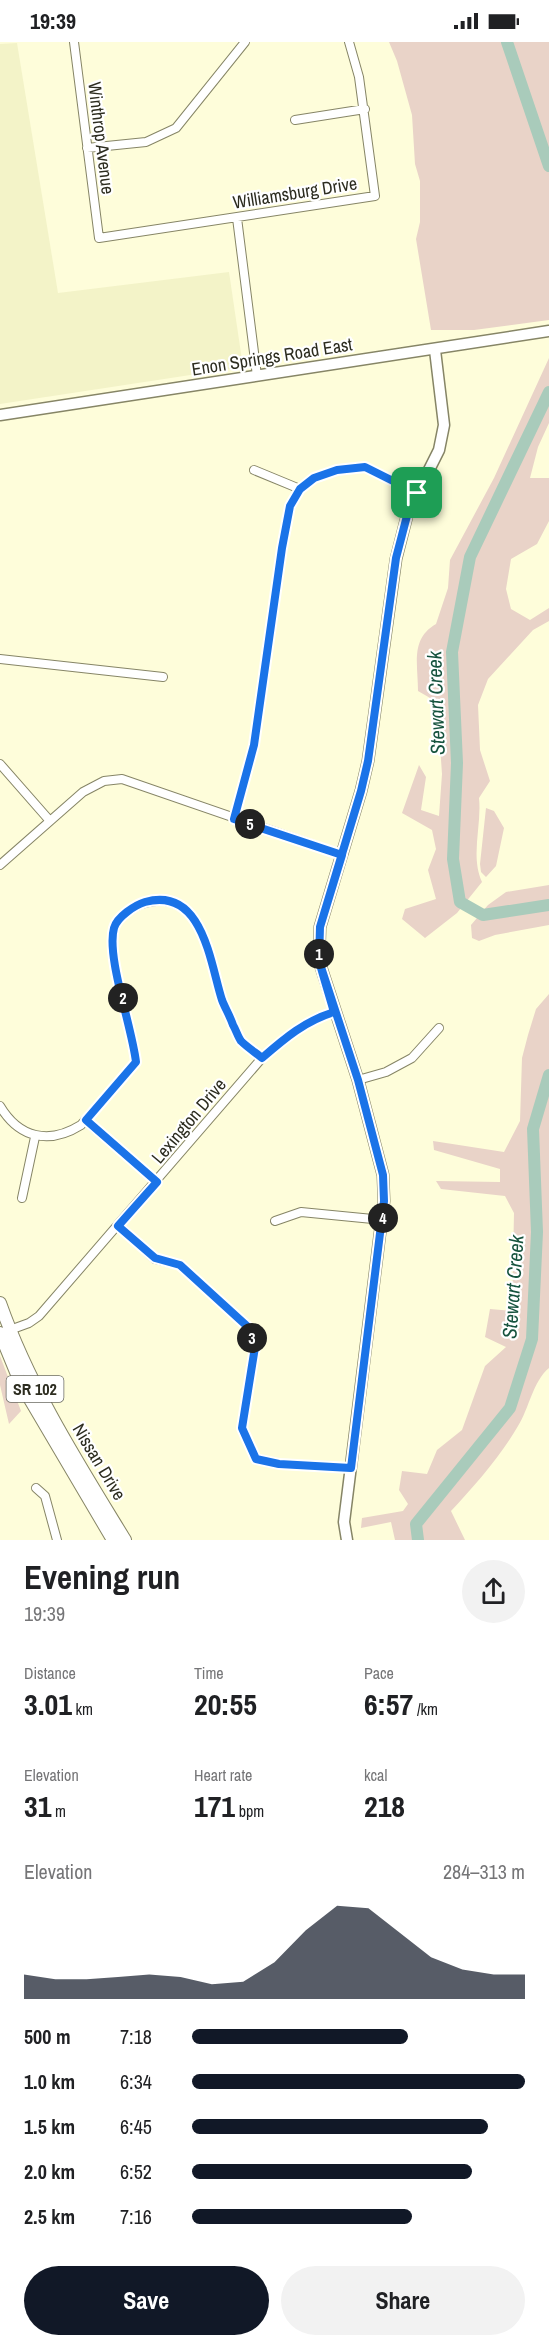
<!DOCTYPE html>
<meta charset="utf-8">
<style>
:root{--surface:#fff;--page:#f2f2f2;--text:#202124;--muted:#757577;--accent:#111827}
body{margin:0;font-family:"Archivo Narrow",sans-serif;background:var(--page);color:var(--text);height:100vh;display:flex;flex-direction:column;font-size:22px;white-space:nowrap}
*{box-sizing:border-box;margin:0}
p{font-size:20px;color:var(--muted)}
.icon{flex:none;width:33px;height:33px;fill:none;stroke:currentColor;stroke-width:2;stroke-linecap:round;stroke-linejoin:round}
.map{position:relative;height:1498px;overflow:hidden}
.panel{display:flex;flex-direction:column;background:var(--surface);flex:1}
.panel>*{flex:none}
.pin{position:absolute;display:grid;place-items:center;width:51px;height:51px;color:#fff;margin:-26px;border-radius:12px;box-shadow:0 3px 9px #0006}
.km{position:absolute;width:30px;height:30px;margin:-15px;border-radius:50%;background:#222;color:#fff;font-size:16px;line-height:30px;text-align:center}
.round{display:grid;place-items:center;flex:none;width:63px;height:63px;border-radius:32px;background:var(--page)}
.headline{display:flex;align-items:center;justify-content:space-between;height:102px;padding:0 24px}
h1{font-size:33px;font-weight:700;line-height:45px}
.figures{display:grid;grid-template-columns:repeat(3,1fr);gap:9px;height:102px;padding:6px 24px}
.figures div{display:grid;align-content:center}
.figures b{font-size:30px;font-weight:700}
.figures small{font-size:16px;font-weight:400}
.figures p{font-size:16px}
.chart{height:168px;padding:12px 24px}
.chart p{display:flex;justify-content:space-between}
.chart svg{width:100%;height:108px;margin-top:6px;fill:var(--accent);opacity:.7}
.primary-button{display:flex;gap:12px;margin-top:auto;padding:12px 24px}
.primary-button a{flex:1;height:69px;border-radius:36px;background:var(--accent);color:#fff;font-size:24px;font-weight:700;line-height:69px;text-align:center}
.primary-button a+a{background:var(--page);color:var(--text)}
ul{padding:0 24px;list-style:none;font-size:20px}
li{display:grid;grid-template-columns:96px 72px 1fr;align-items:center;height:45px}
li i{height:15px;border-radius:8px;background:var(--accent)}
.status{display:flex;justify-content:space-between;align-items:center;height:42px;padding:0 30px;background:var(--surface);direction:ltr}
.status svg{height:16px;fill:currentColor}
.map>svg:first-child{display:block}
.built{fill:#f3f3c8}
.green{fill:#e9d3c8}
.lines{fill:none;stroke-linecap:round;stroke-linejoin:round}
.river{stroke:#a9cbbb;stroke-width:12}
.street-casing{stroke:#868566;stroke-width:10}
.secondary-casing{stroke:#868566;stroke-width:13}
.primary-casing{stroke:#868566;stroke-width:14}
.street{stroke:#fff;stroke-width:8}
.secondary{stroke:#fff;stroke-width:10}
.primary{stroke:#fff;stroke-width:12}
.route-casing{stroke:#fff;stroke-width:12}
.route{stroke:#1a73e8;stroke-width:8}
.labels{text-anchor:middle;stroke-width:4.5;stroke-linejoin:round;paint-order:stroke}
.shield{fill:#fff;stroke:#6b6b62;stroke-width:1.5}
.shield-label{font-size:16px;font-weight:bold;fill:#2c2c1f}
.street-label{font-size:18px;fill:#2c2c1f;stroke:#fff}
.water-label{font-size:20px;font-style:italic;fill:#16533e;stroke:#fff}
</style>
<div class="status"><b>19:39</b><svg viewBox="0 0 49 12"><path d="M0 12V9h3v3zM5 12V6h3v6zM10 12V3h3v9zM15 12V0h3v12zM26 1h20v11H26zM47 4h2v5h-2z"/></svg></div>
<div class="map">
<svg width="549" height="1498" viewBox="0 0 549 1498">
<rect width="100%" height="100%" fill="#fefdda"/>
<path class="built" d="M17 1 58 251 229 230 243 325 0 362V2Z"/>
<path class="green" d="M389 0H549V278L474 288H431L416 197 420 180V139L415 122 412 73 397 19Z
M549 316V381L538 405 530 436H549V479L537 502 511 517 506 547 511 567 530 578 549 566V579L533 588 488 637 478 663 480 708 490 739 479 756C482 783 470 814 482 840L457 871 425 896 402 877 405 867 436 857 428 828 436 807 432 788 402 771 419 723 426 735 421 768 439 774 442 732 437 660 418 649C418 622 410 597 436 582L448 546 450 518 494 436Z
M486 766 494 769 504 786 496 824 486 835 481 830 480 822Z
M549 843V883L495 893 479 899 472 896 471 883 488 863 506 850Z
M549 952V1326C533 1339 529 1367 518 1384 500 1415 475 1443 451 1469L465 1498H395L391 1480 361 1486 362 1476 403 1469 408 1462 399 1448 402 1429 427 1432 437 1408 462 1388 485 1324 506 1305 485 1295 490 1267 512 1269 514 1171 505 1154 441 1147 436 1139 500 1140V1127L434 1108 433 1099 504 1110 520 1079 522 1016 528 993 536 967Z
M0 1314 21 1369 9 1382 0 1343Z"/>
<g class="lines">
<path class="river" d="M507 0 549 124
M549 350 470 515 452 610 457 721 453 817 460 860 483 873 549 863
M418 1498 416 1482 510 1366 532 1297 537 1190 533 1087 549 1033"/>
<g class="street-casing">
<path id="street" d="M74 0 99 196 375 154 359 35 349 0
M295 78 365 67
M87 106 146 100 176 86 245 0
M237 176 257 334
M254 428 300 447
M0 617 163 635
M0 722 50 779
M234 777 254 703 282 506 290 464 300 447 314 436 337 428 365 425 418 451
M0 823 83 750 104 739 122 737 342 813
M358 1038 386 1030 412 1016 439 986
M0 1064C19 1096 49 1103 81 1083L136 1020C132 985 106 914 114 886 118 875 135 863 145 861 203 844 210 921 222 958 225 966 230 974 233 983 236 988 238 995 241 999 247 1005 256 1011 262 1016
M85 1078 157 1140
M22 1156 35 1095
M275 1179 301 1170 383 1178
M119 1184 155 1217 180 1223 248 1285 255 1305 242 1386 256 1417 279 1422 351 1426
M7 1289 29 1281 39 1274 262 1016C285 996 305 979 334 970
M36 1446 45 1454 57 1498"/>
</g>
<g class="secondary-casing">
<path id="secondary" d="M0 373 549 289
M347 1498 344 1480 384 1159 383 1133 358 1038 319 919 320 885 361 749 368 719 396 517 408 470 439 408 444 383 435 308"/>
</g>
<g class="primary-casing">
<path id="primary" d="M0 1261C30 1346 78 1421 125 1498
M0 1291 21 1342 113 1498"/>
</g>
<use href="#street" class="street"/>
<use href="#secondary" class="secondary"/>
<use href="#primary" class="primary"/>
</g>
<g class="lines">
<g class="route-casing">
<path id="route" d="M417 451 408 470 396 516 368 719 361 749 320 885 319 919 334 970C305 979 285 996 262 1016 256 1011 247 1005 241 999 238 995 236 988 233 983 230 974 225 966 222 958 210 921 203 844 145 860 135 863 117 875 114 886 106 914 132 985 136 1020L86 1078 157 1140 118 1184 155 1216 180 1223 248 1285 255 1305 242 1386 256 1417 279 1422 351 1426 384 1159 383 1133 358 1038 319 919 320 885 342 813 234 777 254 703 282 506 290 464 300 447 314 436 337 428 365 425 417 451"/>
</g>
<use href="#route" class="route"/>
</g>
<g class="labels">
<rect class="shield" x="6.5" y="1334" width="57" height="26" rx="4.5"/>
<g class="shield-label">
<text x="35" y="1353">SR 102</text>
</g>
<g class="street-label">
<text transform="translate(101 96) rotate(83)" y="6">Winthrop Avenue</text>
<text transform="translate(295 151) rotate(-9)" y="6">Williamsburg Drive</text>
<text transform="translate(272 315) rotate(-9)" y="6">Enon Springs Road East</text>
<text transform="translate(189 1079) rotate(-50)" y="6">Lexington Drive</text>
<text transform="translate(99 1420) rotate(59)" y="6">Nissan Drive</text>
</g>
<g class="water-label">
<text transform="translate(436 661) rotate(-92)" y="7">Stewart Creek</text>
<text transform="translate(513 1245) rotate(-86)" y="7">Stewart Creek</text>
</g>
</g>
</svg>
<div class="pin" style="left:417px;top:451px;background:#1e9e55"><svg class="icon" aria-label="arrive" viewBox="0 0 24 24"><path d="M6 21V4h12l-3 4 3 4H6"/></svg></div>
<b class="km" style="left:319px;top:912px">1</b>
<b class="km" style="left:123px;top:956px">2</b>
<b class="km" style="left:252px;top:1296px">3</b>
<b class="km" style="left:383px;top:1176px">4</b>
<b class="km" style="left:250px;top:782px">5</b>
</div>
<section class="panel">
<div class="headline"><div><h1>Evening run</h1><p>19:39</p></div><a class="round"><svg class="icon" aria-label="share" viewBox="0 0 24 24"><path d="M12 15V3M7 8l5-5 5 5M5 13v7h14v-7"/></svg></a></div>
<div class="figures">
<div><p>Distance</p><b>3.01<small> km</small></b></div>
<div><p>Time</p><b>20:55</b></div>
<div><p>Pace</p><b>6:57<small> /km</small></b></div>
</div>
<div class="figures">
<div><p>Elevation</p><b>31<small> m</small></b></div>
<div><p>Heart rate</p><b>171<small> bpm</small></b></div>
<div><p>kcal</p><b>218</b></div>
</div>
<div class="chart"><p><span>Elevation</span>284–313 m</p>
<svg viewBox="0 0 160 44" preserveAspectRatio="none"><path d="M0 44V34L10 36L20 36L30 35L40 34L50 35L60 38L70 37L80 29L90 16L100 6L110 7L120 17L130 27L140 32L150 34L160 34V44z"/></svg>
</div>
<ul>
<li><b>500 m</b>7:18<i style="width:65%"></i></li>
<li><b>1.0 km</b>6:34<i style="width:100%"></i></li>
<li><b>1.5 km</b>6:45<i style="width:89%"></i></li>
<li><b>2.0 km</b>6:52<i style="width:84%"></i></li>
<li><b>2.5 km</b>7:16<i style="width:66%"></i></li>
</ul>
<div class="primary-button"><a>Save</a><a>Share</a></div>
</section>
